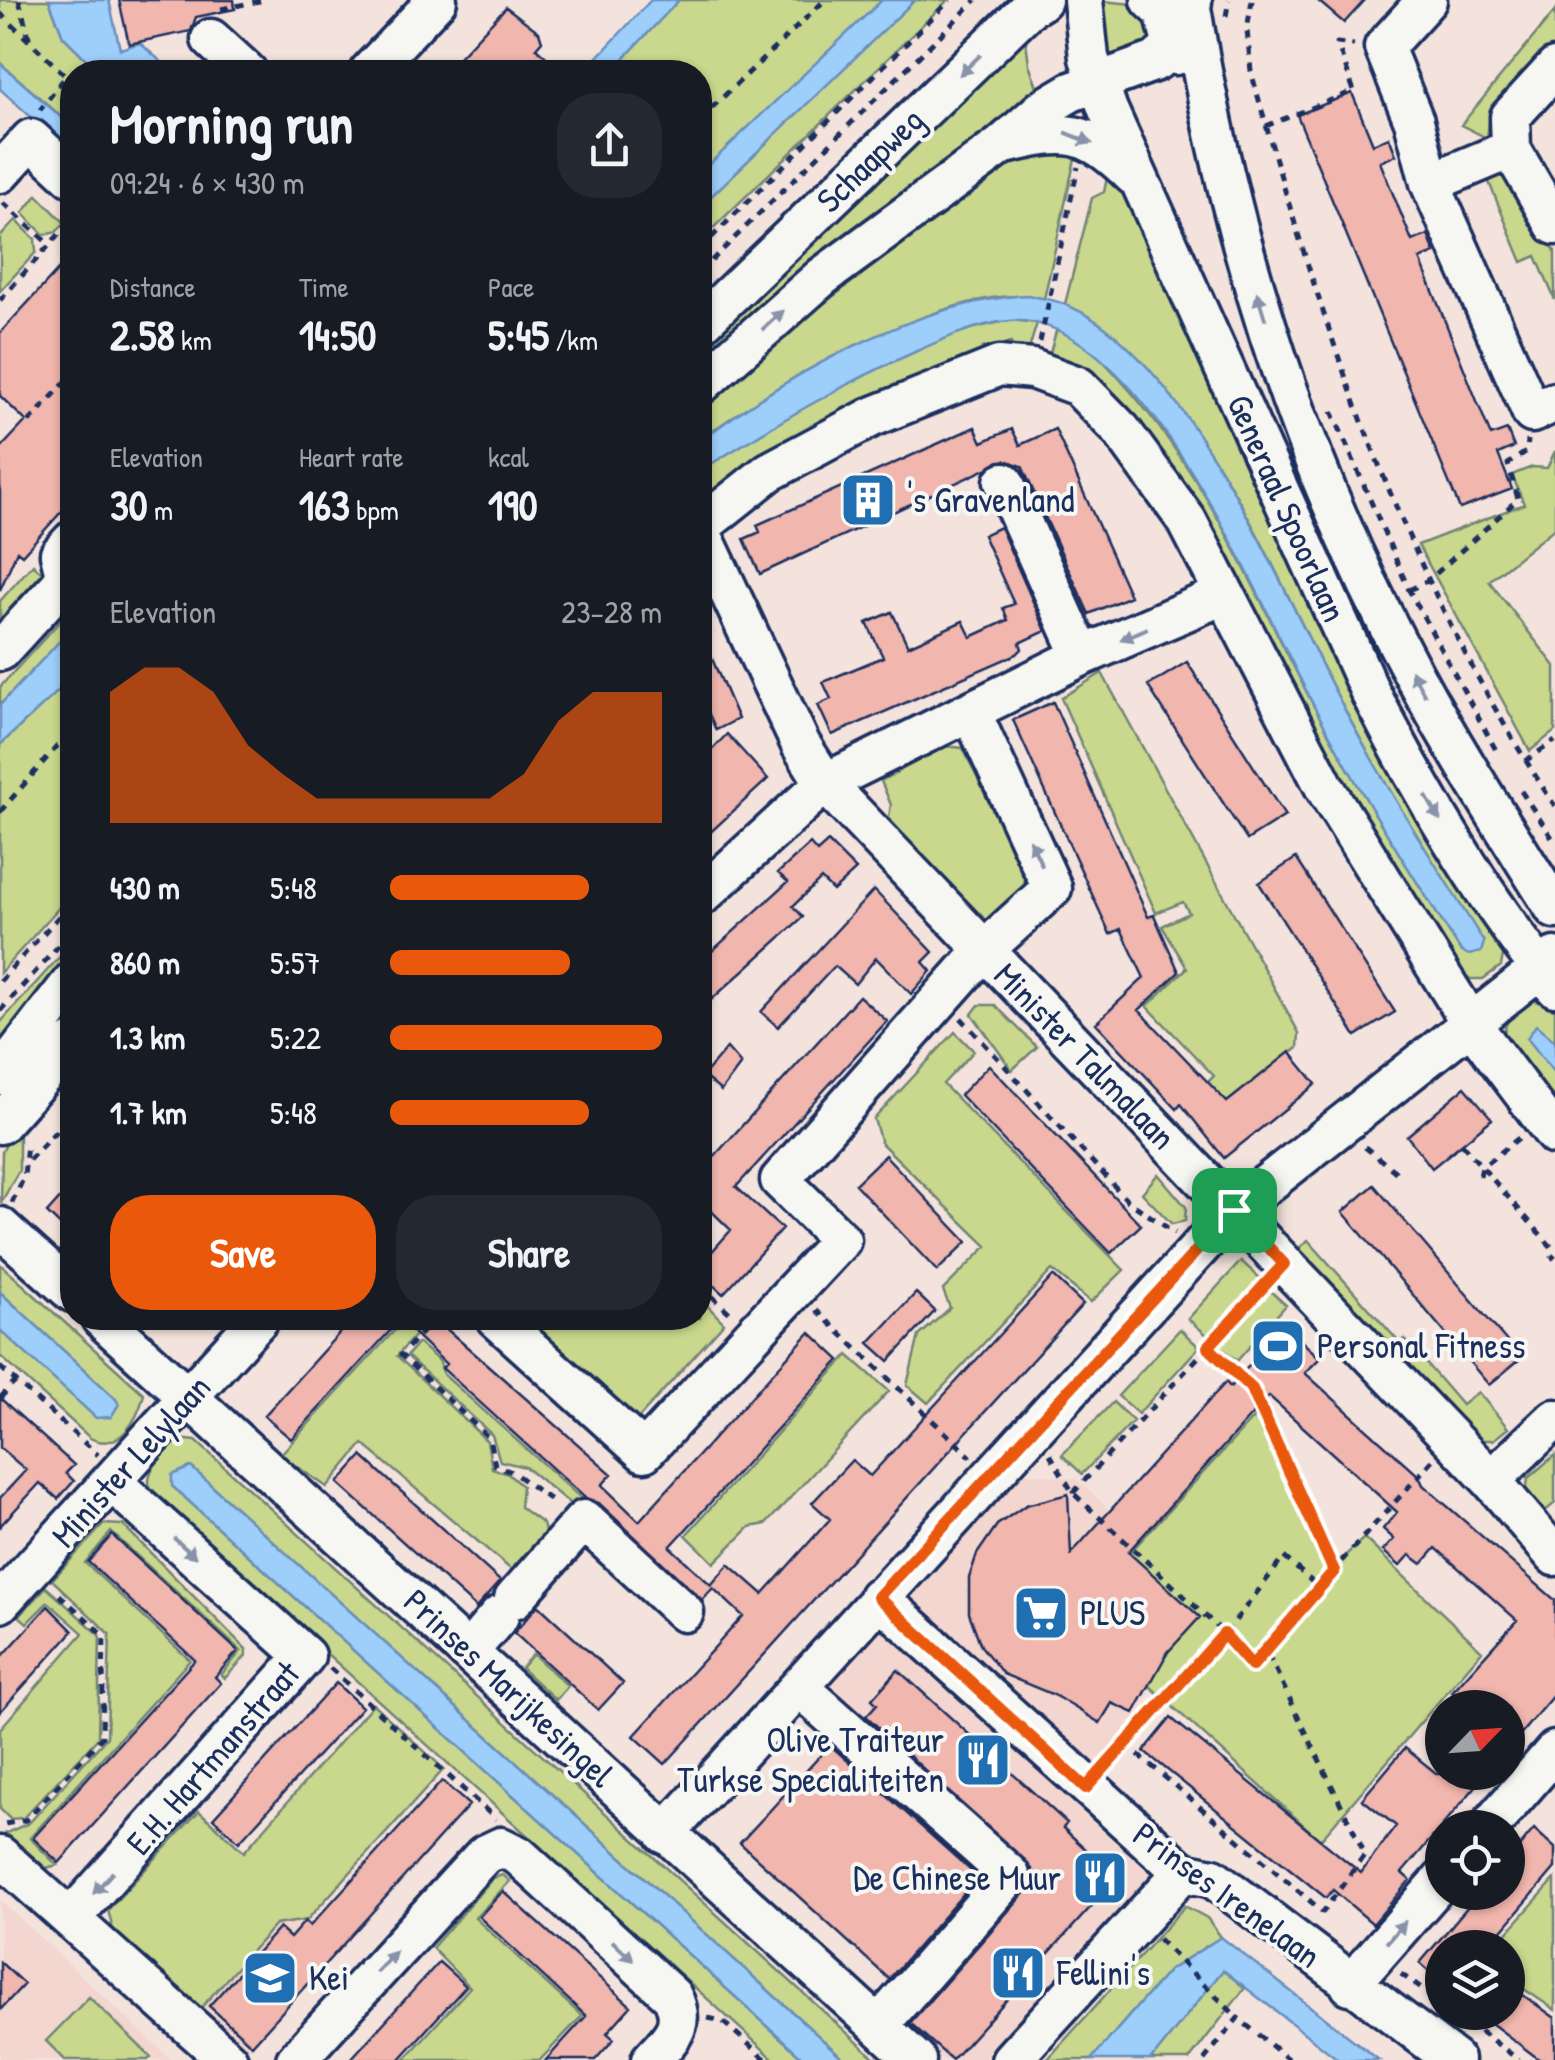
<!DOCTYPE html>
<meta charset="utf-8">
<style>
:root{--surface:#171b24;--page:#242831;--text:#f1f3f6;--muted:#9ea1a6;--accent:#ea580c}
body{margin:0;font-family:"Patrick Hand",sans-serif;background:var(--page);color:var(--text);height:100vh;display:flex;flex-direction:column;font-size:38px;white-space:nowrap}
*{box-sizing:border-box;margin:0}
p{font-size:32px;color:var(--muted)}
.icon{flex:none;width:55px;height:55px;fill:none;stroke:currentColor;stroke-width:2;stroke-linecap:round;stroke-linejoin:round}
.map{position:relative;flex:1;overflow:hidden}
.details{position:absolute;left:60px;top:60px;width:652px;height:1270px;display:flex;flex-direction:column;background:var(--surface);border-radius:40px;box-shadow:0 2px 8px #0004}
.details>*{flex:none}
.needle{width:65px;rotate:65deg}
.buttons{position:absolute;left:1425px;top:1690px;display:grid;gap:20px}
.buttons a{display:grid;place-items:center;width:100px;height:100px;border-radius:50%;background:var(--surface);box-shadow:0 2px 8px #0004;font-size:50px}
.pin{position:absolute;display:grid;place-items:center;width:85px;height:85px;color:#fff;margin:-42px;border-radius:20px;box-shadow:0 5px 15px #0006}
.round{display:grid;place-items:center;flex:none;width:105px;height:105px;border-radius:40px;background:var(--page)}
.summary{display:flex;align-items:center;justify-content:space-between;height:170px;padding:0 50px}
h1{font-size:55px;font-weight:700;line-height:75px}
.metrics{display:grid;grid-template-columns:repeat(3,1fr);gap:15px;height:170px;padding:10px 50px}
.metrics div{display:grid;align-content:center}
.metrics b{font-size:42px;font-weight:700}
.metrics small{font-size:28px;font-weight:400}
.metrics p{font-size:28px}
.chart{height:280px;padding:20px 50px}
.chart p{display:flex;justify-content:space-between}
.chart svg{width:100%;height:180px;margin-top:10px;fill:var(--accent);opacity:.7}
.primary-button{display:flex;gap:20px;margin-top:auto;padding:20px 50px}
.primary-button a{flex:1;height:115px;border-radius:40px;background:var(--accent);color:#fff;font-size:40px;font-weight:700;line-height:115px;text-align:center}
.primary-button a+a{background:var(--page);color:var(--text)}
ul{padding:0 50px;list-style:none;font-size:32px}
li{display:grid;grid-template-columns:160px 120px 1fr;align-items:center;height:75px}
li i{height:25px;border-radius:12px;background:var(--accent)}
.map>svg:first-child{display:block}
.built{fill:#f3d6cf}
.green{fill:#c9d88c;stroke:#728475;stroke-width:2.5}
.water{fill:#9ecefa;stroke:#6a8ebc;stroke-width:2.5}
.building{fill:#f1b6ad;stroke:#1b2f5e;stroke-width:2.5}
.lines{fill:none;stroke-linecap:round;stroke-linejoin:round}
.minor-casing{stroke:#1b2f5e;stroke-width:45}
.path{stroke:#1b2f5e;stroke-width:5;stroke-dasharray:8 8;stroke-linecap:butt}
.minor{stroke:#f6f6f2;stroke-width:38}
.oneway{fill:#8892a8}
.route-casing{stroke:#fff;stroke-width:20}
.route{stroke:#ea580c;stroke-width:12}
.labels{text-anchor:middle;stroke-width:8;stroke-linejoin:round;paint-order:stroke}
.street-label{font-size:35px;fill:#1b2f5e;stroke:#f6f6f2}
.poi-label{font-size:35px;fill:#1b2f5e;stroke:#f6f6f2;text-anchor:start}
</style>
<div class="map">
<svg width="1555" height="2060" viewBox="0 0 1555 2060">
<rect width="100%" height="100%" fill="#f4e3dd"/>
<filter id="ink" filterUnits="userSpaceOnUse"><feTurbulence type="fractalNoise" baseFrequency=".01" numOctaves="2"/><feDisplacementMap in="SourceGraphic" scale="20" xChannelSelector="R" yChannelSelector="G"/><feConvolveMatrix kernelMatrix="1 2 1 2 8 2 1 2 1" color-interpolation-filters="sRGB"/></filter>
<g filter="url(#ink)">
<path class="built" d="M1015 1471 1077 1479 1200 1597 1189 1626 1137 1714 1069 1801 1151 1875 983 2060H943L896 2018 1018 1879 812 1691Z
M0 1900 172 2060H0Z
M292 1904 341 1949 247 2052 198 2006Z"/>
<path class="green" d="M0 0H49L63 36 99 72H72V109L64 119 0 63Z
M679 0H948L700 241V72H611Z
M1092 0 1143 5 1159 45 1103 72Z
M1555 11V48L1489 121 1487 138 1461 125Z
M1024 26 1029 64 1042 101 700 363V342Z
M1078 145 1044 299C958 277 769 388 700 440V403L712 389 1029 147Z
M1110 163 1504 950 1501 966 1483 979H1470L1461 971 1454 976 1391 880 1215 550 1048 360 1057 328C1088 342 1104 361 1126 386 1214 487 1254 593 1315 708 1359 792 1410 871 1461 951L1481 952 1483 942C1432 860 1379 779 1336 693 1264 553 1205 390 1065 304L1092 198 1104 192Z
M1500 164 1555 251V300L1536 256 1522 262 1486 175Z
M37 195 65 223 56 232 44 235 23 213Z
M16 220 35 239 36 252 0 291V237Z
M1012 320 1037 323 1026 359 1014 358 1011 343 982 348 984 360 713 497 700 499V466L711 464C803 406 903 338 1012 320Z
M1555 451V528L1489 581 1555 666V731L1530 751 1418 545 1524 504 1512 475 1532 467 1547 468Z
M33 564 44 575 0 624V601Z
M72 608V628L0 705V687Z
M1102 673 1299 1033 1298 1048 1217 1112 1198 1092 1214 1076 1147 1006 1187 968 1162 926 1189 913 1183 902 1156 913 1061 698Z
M72 678V893L0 973V745Z
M945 746 963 748 1024 875 1026 892 986 924 972 919 888 822 891 805 881 781Z
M72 943V967L0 1059V1023Z
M1531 1000 1555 1006V1108L1504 1041C1502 1019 1515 1013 1531 1000Z
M979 1005H995L1037 1047 1012 1070 972 1014Z
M955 1032 974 1051 943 1084 1124 1270 1091 1302 1052 1270 928 1403 907 1385 919 1336 950 1308 943 1290 987 1246 881 1143 874 1119Z
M19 1119V1170L1 1203 2 1152Z
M1158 1174 1186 1207 1185 1221 1172 1224 1142 1193Z
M1308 1240 1399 1342 1405 1339 1462 1405 1478 1392 1508 1428 1493 1440H1478L1297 1250Z
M1241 1261 1261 1279 1208 1336 1188 1319Z
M0 1264 144 1394C138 1419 120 1453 90 1438L0 1356V1330L96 1417 115 1398 0 1292Z
M1268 1289 1286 1305 1237 1361 1218 1345Z
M700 1298 724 1323 637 1420 525 1318H700Z
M406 1318 429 1319 397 1356 487 1441 492 1468 508 1474 522 1486 520 1507 543 1524 550 1549 521 1578 363 1444 327 1487 280 1455Z
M1180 1329 1199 1347 1138 1414 1118 1396Z
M418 1343 440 1362 443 1374 582 1499 574 1507 525 1467 500 1461 492 1435 407 1356Z
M848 1355 889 1391 766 1524 750 1527 714 1563 686 1535Z
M1113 1402 1133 1421 1082 1474 1062 1455Z
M1257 1414 1332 1568 1364 1538 1482 1651 1320 1840 1141 1678 1124 1559Z
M179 1439 196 1441 877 2060H845L191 1467 173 1475V1487L805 2060H775L155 1498C137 1473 163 1457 179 1439Z
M1555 1455V1503L1543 1513 1526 1494 1528 1478Z
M104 1524 123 1525 246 1649V1656L225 1678 221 1675 241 1651 111 1532 85 1563 190 1660 30 1838 57 1865 46 1868 6 1833 29 1823 107 1737 110 1634 52 1580Z
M46 1587 100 1635 98 1738 23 1818 10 1819 0 1809V1729L83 1633 48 1602 27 1623 19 1616Z
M533 1654 568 1686 556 1700 521 1668Z
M373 1704 444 1769 307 1920 275 1925 198 2011 114 1933 108 1910 199 1811 244 1852Z
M503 1875 510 1881 475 1918 582 2016 540 2060H404L470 1987 432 1948 493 1878Z
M1555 1879V2010L1518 1985 1508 1998V1948L1494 1947Z
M1185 1906 1207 1918 1221 1937 1168 1971 1091 2060H1047Z
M1223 1970 1245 1988 1189 2060H1151Z
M89 1997 151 2057 148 2060H65L46 2041Z"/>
<path class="water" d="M49 0H109L120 49 140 43 166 66 160 72H99L63 36Z
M651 0H679L611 72H584Z
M882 0H915L700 207V173Z
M0 63 63 119 72 109V154L0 89Z
M1028 295C1039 298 1053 299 1064 304 1185 351 1280 586 1337 695 1381 780 1433 861 1484 942L1481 952 1469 955 1461 951C1410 872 1360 793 1316 710 1262 610 1145 313 1010 321 978 323 946 338 917 351 844 383 779 422 711 464L700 466V441C786 375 918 301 1028 295Z
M72 628V678L0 745V705Z
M1536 1025 1555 1041V1074L1527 1038Z
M0 1292 115 1398 119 1404 111 1417 96 1418 0 1330Z
M191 1467 845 2060H805L172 1486V1475Z
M1221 1937 1379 2060H1339L1223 1970 1151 2060H1091L1168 1971Z"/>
<path class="building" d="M119 0H234L235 9 196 17 191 31 129 44Z
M1317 0H1365L1344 23Z
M506 7 539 32 542 41 536 48 563 72H445Z
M1352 93 1373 144 1389 137 1396 155 1380 162 1412 241 1428 235 1435 253 1420 259 1491 436 1507 430 1514 447 1498 454 1512 489 1460 509 1297 115Z
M72 255V500L22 555 17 551 0 590V449L26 421 0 396V333Z
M975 427 982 442 1012 429 1020 445 1055 429 1130 596 1089 614 1022 466 1005 460 760 574 744 539 760 532 757 525Z
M1000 527 1046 631 1020 643 1022 649 1017 654 832 735 818 705 831 699 823 682 883 657 867 623 892 612 908 646 963 621 971 637 1008 620 1003 608 1014 604 983 535Z
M700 631 738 719 716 730 707 710 700 713Z
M1187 662 1285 816 1247 840 1148 686Z
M1053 702 1148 917 1154 915 1179 972 1139 1010 1227 1102 1290 1052 1316 1084 1224 1158 1181 1104 1177 1109 1096 1023 1144 978 1121 929 1110 934 1013 720Z
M727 734 768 779 700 842V779L711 762 706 756Z
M828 842 856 870 833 891 821 879 793 906 803 917 700 1010V962L788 882 778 873 810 844 817 852Z
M1296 858 1395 1012 1356 1036 1259 883Z
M874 890 933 952 923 962 931 971 911 994 876 958 855 984 835 966 778 1027 761 1012Z
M859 996 887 1021 736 1187 782 1229 723 1294 700 1273V1265L731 1230 700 1200V1152L710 1161Z
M727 1048 741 1064 721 1091 703 1076Z
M989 1065 1141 1225 1111 1253 960 1095Z
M1465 1087 1492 1119 1432 1168 1407 1136Z
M885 1155 967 1242 937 1271 855 1184Z
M72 1185V1237L47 1213Z
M1374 1185 1521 1358 1489 1385 1343 1212Z
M1053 1276 1083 1304 665 1764 634 1736 743 1616 713 1588 702 1600 599 1503 585 1498 442 1368 446 1364 400 1320 291 1439 264 1416 353 1318H434L612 1474 602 1485 639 1521 810 1332 840 1360 670 1547 711 1585 729 1564 763 1594 830 1519 812 1503 852 1460 870 1476Z
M916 1293 935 1311 889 1361 869 1343Z
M1285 1326 1320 1358 1305 1373 1419 1476 1423 1485 1555 1600V1693L1508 1749V1708H1471L1452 1692 1517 1620 1436 1548 1422 1564 1410 1555 1400 1566 1383 1551 1394 1539 1383 1529 1397 1512 1269 1396 1128 1552 1200 1617 1168 1652 1134 1713 1112 1703 1100 1723 1054 1695 1003 1674 981 1646 969 1613V1578L977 1554 997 1525 1026 1505 1068 1494 1071 1554 1226 1382 1230 1387Z
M0 1398 74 1465 66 1473 74 1481 58 1499 40 1483 0 1526V1498L26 1470 0 1448Z
M362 1456 500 1581 476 1608 338 1483Z
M112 1535 238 1651 215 1677 221 1683 59 1863 33 1838 195 1660 88 1562Z
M538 1605 623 1683 598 1710 514 1633Z
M48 1606 73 1631 0 1712V1659Z
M898 1670 1067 1823 1063 1828 1117 1878 952 2060 910 2023 1027 1890 1032 1869 866 1716 877 1704 872 1699Z
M336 1683 362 1707 239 1842 213 1818Z
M1171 1718 1361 1873 1396 1826 1362 1799 1405 1748 1436 1773 1488 1772 1402 1873 1410 1880 1373 1924 1333 1890 1326 1898 1144 1751Z
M830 1745 978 1877 889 1979 740 1843Z
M442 1781 469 1805 252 2045 209 2006 279 1928 290 1938 305 1921 310 1926Z
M1534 1829 1555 1848V1868L1487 1948H1442V1983L1420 1963 1480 1892H1508V1860Z
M503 1891 631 2006 607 2033 614 2039 595 2060H546L586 2016 479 1917Z
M0 1962 24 1984 0 2010Z
M439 1962 466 1986 399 2060H350Z
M1516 1990 1555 2018V2060H1540L1491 2023 1500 2012H1508V2002Z"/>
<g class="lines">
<g class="minor-casing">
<path id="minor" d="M1083 0 1089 58 1108 110 1370 692C1422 795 1482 897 1555 987
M1151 0 1164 12 1175 55
M1427 0 1384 47 1414 121 1430 183 1532 413 1555 402
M1191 8C1229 241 1302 467 1414 675 1457 755 1507 832 1555 909
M211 39 247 72
M1555 68 1510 117 1511 149 1555 225
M369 72 437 0
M1005 144C1069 129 1084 128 1134 176
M0 173 31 139 72 177
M1430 183 1511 149
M700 324 1028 9 1042 0
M700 385 822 277 1002 145 1044 108 1071 92 1156 61 1173 46 1192 2
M1004 482 1082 656
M700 527 769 472 872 417 999 366 1032 369 1078 386 1121 430 1187 521 1325 788 1472 1025 1555 1135
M700 530 801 745 825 783 1491 1480 1555 1556
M0 651 66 579 60 554 72 541
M700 897 825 783 1082 656 1223 595
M0 1075 72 982
M0 1124 72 1043
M0 1227 72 1292
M101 1318 916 2060
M496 1318 644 1452 841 1240 780 1180 983 951 1052 888 971 712
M1491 1480 1555 1419
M878 1597 1183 1872 1213 1878 1454 2060
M514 1599 584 1520 684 1612
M0 1603 260 1318
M470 1650 499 1616
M799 1687 1010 1875 879 2025
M1488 1828 1555 1751
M665 1834 1234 1210 1555 957
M0 1856 228 2060
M71 1918 305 1656 113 1483
M1350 1985 1442 1880
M296 2060 484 1855 501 1847 519 1856 672 1996C687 2025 671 2038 651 2060
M1011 2060 1183 1872"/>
</g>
<path class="path" d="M19 0 30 41
M1252 0 1247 30 1251 71C1322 330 1405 580 1555 806
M221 9 264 0
M0 13 66 76 40 110
M1226 16 1229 0
M700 119 825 0
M1266 126 1354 91 1337 43 1354 45
M3 203 50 245
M700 249 950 0
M700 272 976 0
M0 300 72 220
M1040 342 1078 167
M1332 411 1409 590 1497 752
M29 422 72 375
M1409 590 1429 580 1518 499 1508 464 1527 451 1528 440
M1525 761 1555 741
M1521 791 1555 842
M0 812 72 729
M0 981 72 902
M0 1011 72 931
M961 1018 1128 1201 1175 1233
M1462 1144 1555 1251
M1365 1147 1397 1173
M29 1160 72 1114
M1480 1176 1482 1167 1520 1137
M12 1203 24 1177 27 1142
M1551 1259 1555 1255
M700 1285 731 1314
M816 1310 971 1457
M435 1318 401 1355 489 1438 495 1465 514 1473 556 1504
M1208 1347 1252 1389 1333 1571
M0 1367 98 1455
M0 1398 16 1381
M1050 1454 1073 1493 1225 1634 1252 1666 1318 1587
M1073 1493 1264 1286
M330 1668 496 1819
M1126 1744 1323 1912 1365 1854 1266 1650
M1108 1764 1225 1634 1284 1557 1318 1587 1433 1460
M5 1824 26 1820 102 1737 104 1635 54 1590
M1158 1939 1238 2018
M1401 1974 1442 2004
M1454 2012 1519 2060
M708 2018 722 2021 767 2060
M1204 2060 1238 2018 1289 2060"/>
<use href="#minor" class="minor"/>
</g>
<defs><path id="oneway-solid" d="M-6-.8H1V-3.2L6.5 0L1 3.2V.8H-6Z" transform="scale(2.5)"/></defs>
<g class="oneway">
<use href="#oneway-solid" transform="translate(970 65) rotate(136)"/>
<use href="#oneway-solid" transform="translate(1079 138) rotate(22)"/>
<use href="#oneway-solid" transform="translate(1261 306) rotate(-107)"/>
<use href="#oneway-solid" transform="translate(773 320) rotate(-42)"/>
<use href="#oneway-solid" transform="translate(1134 634) rotate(157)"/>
<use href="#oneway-solid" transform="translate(1418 683) rotate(-119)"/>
<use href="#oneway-solid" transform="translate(1433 808) rotate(59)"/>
<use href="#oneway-solid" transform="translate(1036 853) rotate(-115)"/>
<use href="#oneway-solid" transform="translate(185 1548) rotate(42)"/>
<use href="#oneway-solid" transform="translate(103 1883) rotate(132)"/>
<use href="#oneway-solid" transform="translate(1396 1932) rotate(-49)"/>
<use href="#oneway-solid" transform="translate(623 1951) rotate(43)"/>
<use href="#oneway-solid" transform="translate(386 1962) rotate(-47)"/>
</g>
</g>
<g class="lines" filter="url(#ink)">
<g class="route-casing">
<path id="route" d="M1234 1210 1284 1264 1208 1347 1252 1389 1334 1571 1252 1666 1224 1634 1086 1788 878 1597Z"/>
</g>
<use href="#route" class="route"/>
</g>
<defs>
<g id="building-square" transform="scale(2.875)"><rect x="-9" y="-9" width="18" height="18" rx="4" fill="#1f6fb2" stroke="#f6f6f2"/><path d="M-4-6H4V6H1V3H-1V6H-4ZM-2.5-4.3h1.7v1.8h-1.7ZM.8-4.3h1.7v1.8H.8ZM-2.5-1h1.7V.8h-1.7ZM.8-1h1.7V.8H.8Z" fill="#fff"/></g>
<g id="stadium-square" transform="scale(2.875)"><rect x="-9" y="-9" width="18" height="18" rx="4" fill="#1f6fb2" stroke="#f6f6f2"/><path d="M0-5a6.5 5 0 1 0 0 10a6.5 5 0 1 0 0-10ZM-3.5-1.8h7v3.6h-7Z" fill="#fff"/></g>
<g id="supermarket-square" transform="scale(2.875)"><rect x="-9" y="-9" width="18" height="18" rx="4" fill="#1f6fb2" stroke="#f6f6f2"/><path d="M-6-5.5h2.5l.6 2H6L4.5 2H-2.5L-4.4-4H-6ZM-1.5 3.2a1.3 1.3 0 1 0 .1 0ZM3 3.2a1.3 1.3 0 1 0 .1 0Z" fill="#fff"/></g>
<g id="restaurant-square" transform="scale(2.875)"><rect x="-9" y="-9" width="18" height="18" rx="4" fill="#1f6fb2" stroke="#f6f6f2"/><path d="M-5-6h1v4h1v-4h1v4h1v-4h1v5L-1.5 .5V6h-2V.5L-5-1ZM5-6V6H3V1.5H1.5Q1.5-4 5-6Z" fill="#fff"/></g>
<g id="school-square" transform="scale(2.875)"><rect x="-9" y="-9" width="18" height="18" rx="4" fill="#1f6fb2" stroke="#f6f6f2"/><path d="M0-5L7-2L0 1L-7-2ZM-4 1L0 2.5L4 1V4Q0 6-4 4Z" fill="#fff"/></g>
</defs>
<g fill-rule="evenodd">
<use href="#building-square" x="868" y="500"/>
<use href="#stadium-square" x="1278" y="1346"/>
<use href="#supermarket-square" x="1041" y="1613"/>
<use href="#restaurant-square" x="983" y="1760"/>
<use href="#restaurant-square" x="1100" y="1878"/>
<use href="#restaurant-square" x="1018" y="1973"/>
<use href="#school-square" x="270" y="1978"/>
</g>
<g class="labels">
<g class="street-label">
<text transform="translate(870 160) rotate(-44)" y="12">Schaapweg</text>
<text transform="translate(1287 508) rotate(66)" y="12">Generaal Spoorlaan</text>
<text transform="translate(1085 1056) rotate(46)" y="12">Minister Talmalaan</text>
<text transform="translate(131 1461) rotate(-48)" y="12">Minister Lelylaan</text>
<text transform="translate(509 1688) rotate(43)" y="12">Prinses Marijkesingel</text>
<text transform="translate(213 1758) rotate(-49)" y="12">E.H. Hartmanstraat</text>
<text transform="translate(1227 1895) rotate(36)" y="12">Prinses Irenelaan</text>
</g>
<g class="poi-label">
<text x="907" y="512">'s Gravenland</text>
<text x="1317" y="1358">Personal Fitness</text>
<text x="1080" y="1625">PLUS</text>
<text x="944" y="1752" text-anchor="end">Olive Traiteur<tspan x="944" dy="40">Turkse Specialiteiten</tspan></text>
<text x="1061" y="1890" text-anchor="end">De Chinese Muur</text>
<text x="1057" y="1985">Fellini's</text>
<text x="309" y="1990">Kei</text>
</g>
</g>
</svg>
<div class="buttons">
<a><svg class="needle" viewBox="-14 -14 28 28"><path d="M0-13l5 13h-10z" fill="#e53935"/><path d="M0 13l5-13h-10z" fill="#9ea1a6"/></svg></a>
<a><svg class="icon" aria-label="locate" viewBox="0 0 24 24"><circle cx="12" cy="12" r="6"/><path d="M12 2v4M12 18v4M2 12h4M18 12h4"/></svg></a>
<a><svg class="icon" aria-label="layers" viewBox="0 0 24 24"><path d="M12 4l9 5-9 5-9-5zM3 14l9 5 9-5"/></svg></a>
</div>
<div class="pin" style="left:1234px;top:1210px;background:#1e9e55"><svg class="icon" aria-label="arrive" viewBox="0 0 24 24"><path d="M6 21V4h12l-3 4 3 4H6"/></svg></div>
<section class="details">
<div class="summary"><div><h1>Morning run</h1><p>09:24 · 6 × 430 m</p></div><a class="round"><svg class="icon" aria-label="share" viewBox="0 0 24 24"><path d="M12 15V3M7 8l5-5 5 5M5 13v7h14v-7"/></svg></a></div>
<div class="metrics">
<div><p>Distance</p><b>2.58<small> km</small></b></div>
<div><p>Time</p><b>14:50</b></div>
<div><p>Pace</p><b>5:45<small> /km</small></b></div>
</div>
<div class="metrics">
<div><p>Elevation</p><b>30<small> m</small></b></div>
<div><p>Heart rate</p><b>163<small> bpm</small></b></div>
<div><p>kcal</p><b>190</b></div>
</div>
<div class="chart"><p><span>Elevation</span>23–28 m</p>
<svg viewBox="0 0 160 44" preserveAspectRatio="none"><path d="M0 44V12L10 6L20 6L30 12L40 25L50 32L60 38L70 38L80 38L90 38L100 38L110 38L120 32L130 19L140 12L150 12L160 12V44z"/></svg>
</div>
<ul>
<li><b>430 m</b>5:48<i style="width:73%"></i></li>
<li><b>860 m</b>5:57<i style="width:66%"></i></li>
<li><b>1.3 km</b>5:22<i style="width:100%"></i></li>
<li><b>1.7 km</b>5:48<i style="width:73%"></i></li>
</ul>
<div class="primary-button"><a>Save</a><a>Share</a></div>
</section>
</div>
